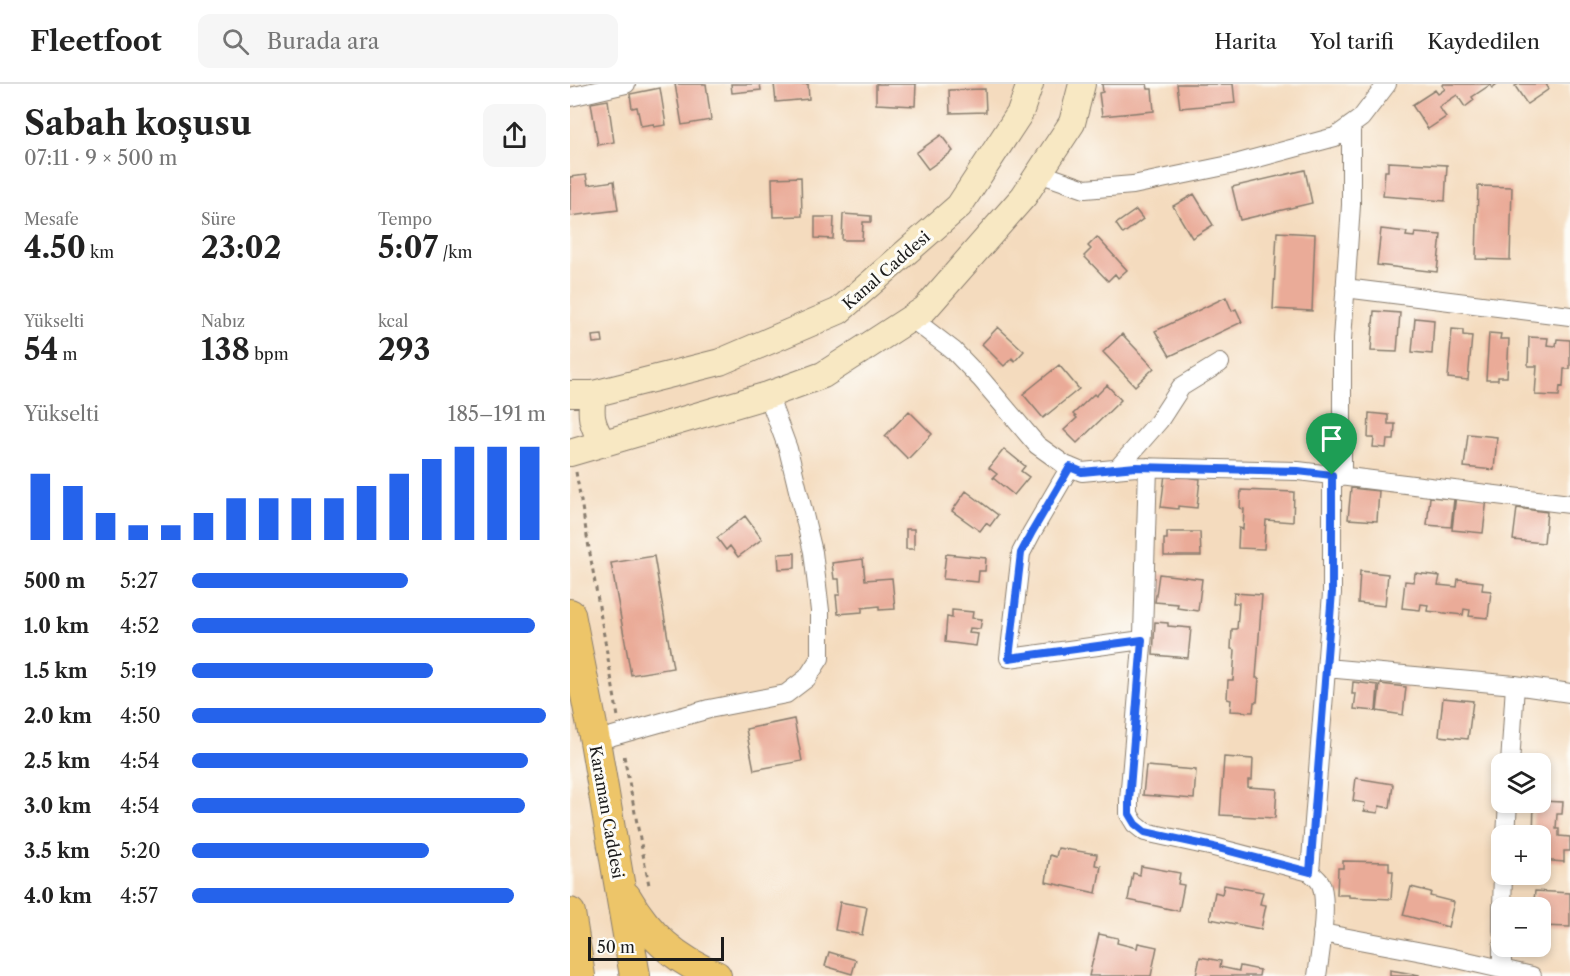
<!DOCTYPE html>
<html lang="tr">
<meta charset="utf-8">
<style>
:root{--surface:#fff;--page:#f6f6f6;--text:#222;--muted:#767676;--line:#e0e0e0;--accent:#2563eb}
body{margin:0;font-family:"Libre Caslon Text",serif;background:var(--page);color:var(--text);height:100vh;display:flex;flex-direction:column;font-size:22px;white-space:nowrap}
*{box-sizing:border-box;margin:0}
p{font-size:20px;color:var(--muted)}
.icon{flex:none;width:33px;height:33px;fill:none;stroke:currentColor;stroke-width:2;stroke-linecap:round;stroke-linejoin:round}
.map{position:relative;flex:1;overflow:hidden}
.drawer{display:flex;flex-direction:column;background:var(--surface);width:570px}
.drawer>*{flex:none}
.controls{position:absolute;left:921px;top:669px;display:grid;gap:12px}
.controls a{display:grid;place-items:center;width:60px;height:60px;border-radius:12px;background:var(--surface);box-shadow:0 3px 9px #0003;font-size:30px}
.scale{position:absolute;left:18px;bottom:15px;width:136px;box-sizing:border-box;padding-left:6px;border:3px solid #1c1c1c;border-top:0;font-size:16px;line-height:21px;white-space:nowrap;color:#1c1c1c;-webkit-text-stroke:4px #fdfcf7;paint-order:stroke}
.pin{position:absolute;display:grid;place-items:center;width:51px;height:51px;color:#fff;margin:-62px -26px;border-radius:50% 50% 50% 0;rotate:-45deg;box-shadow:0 0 6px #0007}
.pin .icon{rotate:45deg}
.round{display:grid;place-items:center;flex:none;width:63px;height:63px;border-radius:12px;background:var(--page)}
.summary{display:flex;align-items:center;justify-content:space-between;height:102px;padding:0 24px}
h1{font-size:33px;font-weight:700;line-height:45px}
.figures{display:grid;grid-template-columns:repeat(3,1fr);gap:9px;height:102px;padding:6px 24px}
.figures div{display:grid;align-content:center}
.figures b{font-size:30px;font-weight:700}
.figures small{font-size:16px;font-weight:400}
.figures p{font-size:16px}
.chart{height:168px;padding:12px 24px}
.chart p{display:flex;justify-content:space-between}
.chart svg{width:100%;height:108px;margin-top:6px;stroke:var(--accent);stroke-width:6}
ul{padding:0 24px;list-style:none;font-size:20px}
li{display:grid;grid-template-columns:96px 72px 1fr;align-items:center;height:45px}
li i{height:15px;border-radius:8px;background:var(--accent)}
header{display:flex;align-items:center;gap:36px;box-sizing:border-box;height:84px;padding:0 30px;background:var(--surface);border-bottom:2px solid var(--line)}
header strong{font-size:28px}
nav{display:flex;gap:33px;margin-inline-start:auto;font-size:21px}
.search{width:420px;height:54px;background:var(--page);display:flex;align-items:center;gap:15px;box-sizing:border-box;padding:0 21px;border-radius:12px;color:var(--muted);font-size:22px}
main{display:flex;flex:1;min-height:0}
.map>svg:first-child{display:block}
.building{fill:#eaab98}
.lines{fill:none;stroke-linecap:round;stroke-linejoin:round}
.minor-casing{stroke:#887c6d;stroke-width:20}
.secondary-casing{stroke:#887c6d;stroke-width:28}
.trunk-casing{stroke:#887c6d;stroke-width:32}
.path{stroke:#887c6d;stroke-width:3;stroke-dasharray:4.5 4.5;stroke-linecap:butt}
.minor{stroke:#fff;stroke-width:18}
.secondary{stroke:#f8e8c3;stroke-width:26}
.trunk{stroke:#edc569;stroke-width:30}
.route-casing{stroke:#fff;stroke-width:12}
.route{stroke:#2563eb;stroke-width:8}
.labels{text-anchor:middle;stroke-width:6;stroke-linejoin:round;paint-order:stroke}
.street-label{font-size:16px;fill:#1c1c1c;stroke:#fdfcf7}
</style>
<header>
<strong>Fleetfoot</strong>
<div class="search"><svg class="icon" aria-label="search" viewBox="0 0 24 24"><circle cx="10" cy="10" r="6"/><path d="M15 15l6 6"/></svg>Burada ara</div>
<nav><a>Harita</a><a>Yol tarifi</a><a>Kaydedilen</a></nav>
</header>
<main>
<section class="drawer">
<div class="summary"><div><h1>Sabah koşusu</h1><p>07:11 · 9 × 500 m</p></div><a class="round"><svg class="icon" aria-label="share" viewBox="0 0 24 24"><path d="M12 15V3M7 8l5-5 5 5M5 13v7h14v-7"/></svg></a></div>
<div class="figures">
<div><p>Mesafe</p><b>4.50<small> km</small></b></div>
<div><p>Süre</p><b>23:02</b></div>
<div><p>Tempo</p><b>5:07<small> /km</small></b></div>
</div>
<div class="figures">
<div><p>Yükselti</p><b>54<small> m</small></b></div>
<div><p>Nabız</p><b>138<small> bpm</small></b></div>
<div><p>kcal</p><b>293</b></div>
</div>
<div class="chart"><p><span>Yükselti</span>185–191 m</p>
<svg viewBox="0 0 160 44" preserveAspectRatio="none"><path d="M5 44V17M15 44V22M25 44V33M35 44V38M45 44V38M55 44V33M65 44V27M75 44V27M85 44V27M95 44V27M105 44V22M115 44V17M125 44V11M135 44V6M145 44V6M155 44V6"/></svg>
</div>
<ul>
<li><b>500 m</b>5:27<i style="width:61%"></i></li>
<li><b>1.0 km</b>4:52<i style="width:97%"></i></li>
<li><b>1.5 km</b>5:19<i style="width:68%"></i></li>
<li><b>2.0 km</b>4:50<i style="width:100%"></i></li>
<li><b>2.5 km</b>4:54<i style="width:95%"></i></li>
<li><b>3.0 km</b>4:54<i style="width:94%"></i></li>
<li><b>3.5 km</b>5:20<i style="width:67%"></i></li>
<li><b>4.0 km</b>4:57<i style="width:91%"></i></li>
</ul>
</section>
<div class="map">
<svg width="1000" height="892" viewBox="0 0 1000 892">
<rect width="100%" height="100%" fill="#fdfcf7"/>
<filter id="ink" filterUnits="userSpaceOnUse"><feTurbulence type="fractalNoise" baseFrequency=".0167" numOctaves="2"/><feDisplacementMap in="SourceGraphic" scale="12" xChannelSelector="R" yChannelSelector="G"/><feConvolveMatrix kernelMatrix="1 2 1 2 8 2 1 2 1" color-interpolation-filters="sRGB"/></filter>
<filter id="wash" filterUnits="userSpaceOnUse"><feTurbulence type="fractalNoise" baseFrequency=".008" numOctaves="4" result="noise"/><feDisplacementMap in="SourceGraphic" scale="24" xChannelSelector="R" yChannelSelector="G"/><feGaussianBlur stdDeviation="1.35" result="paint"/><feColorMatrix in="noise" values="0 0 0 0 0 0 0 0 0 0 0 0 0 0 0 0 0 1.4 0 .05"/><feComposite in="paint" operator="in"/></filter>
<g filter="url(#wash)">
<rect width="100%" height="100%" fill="#f4dbbe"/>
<g id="blocks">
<path class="building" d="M105 0H136L141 36 112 41Z
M161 0H190L191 6 162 9Z
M204 0H238L239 15 206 18Z
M306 0H346L345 22 306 20Z
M532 0H577L578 5H582L584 27 532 32 529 9 533 8Z
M607 0H663L665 19 610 24Z
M873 0H927L922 4 920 1 902 13 904 16 895 23 887 11 869 23 876 33 858 45 842 21 865 6 868 10 875 5 872 1Z
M949 0H976L979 5 957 20 945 2Z
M90 4 96 41 84 43 83 40 71 42 67 23 62 24 60 10Z
M415 5 416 28 380 29 379 6Z
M38 16 44 58 28 61 21 19Z
M371 51 383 67 358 85 346 69Z
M818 78 877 81 875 117 813 112 815 87H818Z
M735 86 742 119 670 136 662 103Z
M16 91 18 101 44 97 48 126 0 132V93Z
M231 93 232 132 203 133 202 94Z
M908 102 942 103 940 176 906 175Z
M624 110 643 141 622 154 603 122Z
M566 126 573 135 553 150 546 140Z
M273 130 301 132V138H293L292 156H272Z
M245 133H264L263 155 245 154Z
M811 145 837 148 836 152 844 153 845 149 871 151 867 188 807 181Z
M707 148 745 150 742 227 703 225Z
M527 153 557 186 548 194 545 190 538 197 514 172 521 165 518 162Z
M656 213 662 227 666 225 672 238 600 272 585 247Z
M804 227 830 229 827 268 801 267Z
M845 234 864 236 862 270 842 268Z
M428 243 454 267 445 277 442 274 434 282 412 260Z
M882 245 893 246V251L902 252 898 296 878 294Z
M919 249 931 250 930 255H939L937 293H928V296H916Z
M552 250 584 284 565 302 533 268Z
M32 251 33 258 23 259 22 252Z
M959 253 978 254 977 261 986 262 987 255 1000 256V285H994L993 303 990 302 989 312 965 311 967 282H958Z
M489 281 509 305 473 334 453 310Z
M537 301 551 316 507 359 494 346 507 334 503 330 524 310 526 312Z
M339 327 362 350 338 375 315 352Z
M799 329 818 331V340H825L824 356H817L816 364 803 363 804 354H798Z
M898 350 927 353 924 386 894 383Z
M434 365 455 382 451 387 459 393 444 411 423 394 427 390 419 384Z
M595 390 630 395 627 424 608 422V425L591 423Z
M781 404 809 407 807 437 778 435Z
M671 406 724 408 723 438 696 436 694 465 668 464 669 444 673 445 674 425 670 424Z
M396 407 428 431 420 442 416 439 410 447 382 427Z
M886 411 917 414 913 449 882 446Z
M860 413 884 415 881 443 857 441Z
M947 424 977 428 974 459 943 456Z
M175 432 192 455 168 473 160 462 156 466 147 454Z
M336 445H344V465H336Z
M597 448H630L631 472H594V455H597Z
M225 469V484L209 485 208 470Z
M376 470 416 474 415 487H409L408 498 373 495Z
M84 472 103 584 61 591 41 479Z
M293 475 295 496 322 494 325 525 309 526V522L292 524V528L268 530 266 511H270L269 495H264L262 479Z
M790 487 818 490 815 522 788 519Z
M845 489 870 492 868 501 887 503 888 495 913 498 912 506 921 507 918 534 899 532 900 526 894 525 893 531 857 527 858 521 851 520 850 526 832 524 835 497 844 498Z
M589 490 632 495 628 527 607 524 608 520 585 518Z
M664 509 692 511 686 594H689L687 618H684L683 628 660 627 661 616 657 615 658 596H663L665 566 661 565 662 545H667L669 519H663Z
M382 526 403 528 402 534 412 535 410 545 400 544 399 549 408 550 406 562 375 558 377 533 382 534Z
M585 538 598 539V542L621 544 618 574 583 571Z
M783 598 808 601 806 627 784 625 786 610H782Z
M810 600 836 603 833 631 807 627Z
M873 614 903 617 898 655 869 652Z
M224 635 232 677 184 686 176 645Z
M654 673 683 675 682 696H678V703L707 705 705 734 650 731Z
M576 682 626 686 624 715 573 711Z
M786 694 823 700 820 724 809 722 808 729 794 727 795 719 783 717Z
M970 717 993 718 992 730H987L986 745H989V752L1000 753V767H994V778L970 776V752H963L964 718H970Z
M488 764 527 770 525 781 531 782 526 809 476 798 480 771 486 773Z
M773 777 819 778V787H823L821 815 779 813V811H767L768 784H773Z
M571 782 610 789 608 800 614 801 609 827 558 816 563 789 570 791Z
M654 801 693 808 690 820 696 821 691 845 640 835 645 808 652 810Z
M841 803 861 808 860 812 884 818 878 843 833 831Z
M965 807 1000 809V843L970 842V824H958L959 815 964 816Z
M270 818 297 823 292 851 265 846Z
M529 850 548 854 547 859 567 864 568 859 587 863 581 892H519Z
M259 868 286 876 282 890 255 882Z
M630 873 651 877 650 883 669 887 670 882 690 886 689 892H626Z
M820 886 849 891V892H820Z"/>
</g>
</g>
<g filter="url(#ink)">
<use href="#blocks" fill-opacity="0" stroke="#887c6d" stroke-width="1.5"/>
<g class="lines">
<g class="minor-casing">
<path id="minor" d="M0 13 56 0
M469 89 515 105 563 101 669 79 765 53 791 34 817 0
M775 204 1000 232
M341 234 384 267 411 295 467 361 495 381 512 388 566 383 728 387 1000 420
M500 383 462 448 451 469 439 574 572 556
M578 383 573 550 559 716V730L565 740 575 748 644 763 740 788C743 791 748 795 750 798 759 815 750 872 747 892
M547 385 589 337 611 303 650 279
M772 393V256L781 121V41
M756 584 945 601 1000 609
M25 657 139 625 216 610 237 594 250 574V527L243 468 218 365 198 311
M940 680 945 601
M936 752 938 718
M740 788 762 509V391
M932 824 933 790
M932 825V847
M752 849 879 873 962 892
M932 862V885"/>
</g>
<g class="secondary-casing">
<path id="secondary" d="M0 310H23L150 278 269 227 389 122 450 29 460 0
M23 310C20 330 21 341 33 358
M0 369 198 311 253 291 355 225 454 112 502 39 512 0"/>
</g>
<g class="trunk-casing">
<path id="trunk" d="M0 530 25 657 65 892
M56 813C78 851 106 876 146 892
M0 829 10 892"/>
</g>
<path class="path" d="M6 388 48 633
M54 672 79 801"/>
<use href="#minor" class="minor"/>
<use href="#secondary" class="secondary"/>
<use href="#trunk" class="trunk"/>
</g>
</g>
<g class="lines" filter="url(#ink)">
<g class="route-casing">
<path id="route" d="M500 383 512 388 566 383 728 387 762 391V508L740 788 644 763 575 748 565 740 559 730V717L572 556 439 574 451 469 462 448Z"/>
</g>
<use href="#route" class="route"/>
</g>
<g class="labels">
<g class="street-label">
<text transform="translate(316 186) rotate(-41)" y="6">Kanal Caddesi</text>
<text transform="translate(37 728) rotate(80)" y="6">Karaman Caddesi</text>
</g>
</g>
</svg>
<div class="controls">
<a><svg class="icon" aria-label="layers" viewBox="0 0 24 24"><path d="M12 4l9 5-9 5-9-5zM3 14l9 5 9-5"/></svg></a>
<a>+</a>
<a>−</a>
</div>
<div class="scale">50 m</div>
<div class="pin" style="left:762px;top:391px;background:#1e9e55"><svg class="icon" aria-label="arrive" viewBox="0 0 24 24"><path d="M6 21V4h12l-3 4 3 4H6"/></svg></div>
</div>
</main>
